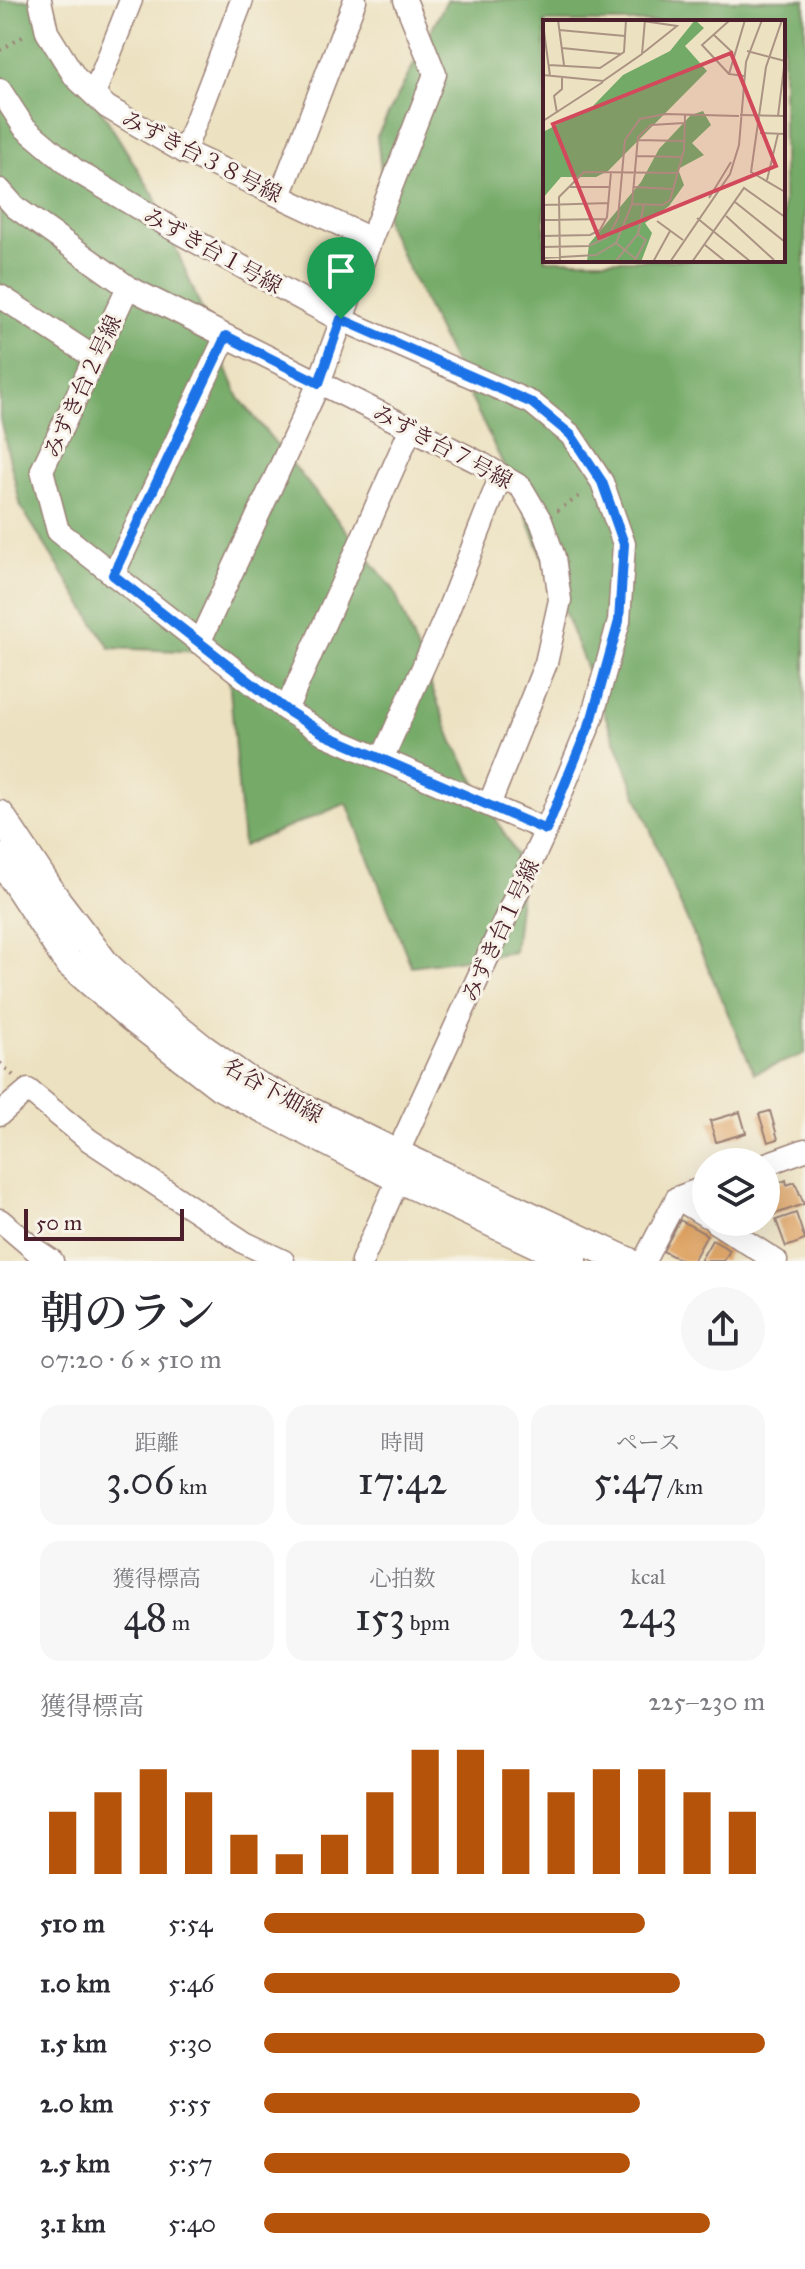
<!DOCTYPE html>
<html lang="ja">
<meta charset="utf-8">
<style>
:root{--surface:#fff;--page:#f7f7f7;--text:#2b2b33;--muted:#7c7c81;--accent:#b45309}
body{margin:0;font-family:"IM FELL Great Primer","Noto Serif JP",serif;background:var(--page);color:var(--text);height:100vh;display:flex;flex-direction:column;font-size:30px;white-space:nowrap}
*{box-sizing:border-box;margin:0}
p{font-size:26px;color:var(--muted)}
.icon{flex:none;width:44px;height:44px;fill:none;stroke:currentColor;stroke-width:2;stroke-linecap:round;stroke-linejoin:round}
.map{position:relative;height:1261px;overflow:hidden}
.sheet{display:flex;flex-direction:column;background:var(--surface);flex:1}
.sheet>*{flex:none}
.controls{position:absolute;left:692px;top:1148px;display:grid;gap:16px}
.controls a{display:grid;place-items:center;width:88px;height:88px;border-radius:50%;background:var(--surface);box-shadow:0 8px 32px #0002;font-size:40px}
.scale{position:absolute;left:24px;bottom:20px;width:160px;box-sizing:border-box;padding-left:8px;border:4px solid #4a1f2b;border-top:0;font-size:22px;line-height:28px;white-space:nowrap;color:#4a1f2b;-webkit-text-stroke:6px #f7f3e8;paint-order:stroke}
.pin{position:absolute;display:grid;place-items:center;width:68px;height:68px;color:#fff;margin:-82px -34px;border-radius:50% 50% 50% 0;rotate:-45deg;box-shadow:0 0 8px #0007}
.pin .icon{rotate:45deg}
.round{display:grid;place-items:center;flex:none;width:84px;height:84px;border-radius:42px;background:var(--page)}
.head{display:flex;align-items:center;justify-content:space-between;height:136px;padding:0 40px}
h1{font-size:44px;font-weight:600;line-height:60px}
.figures{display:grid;grid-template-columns:repeat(3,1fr);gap:12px;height:136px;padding:8px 40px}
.figures div{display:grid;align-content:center;border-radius:20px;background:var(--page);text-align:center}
.figures b{font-size:40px;font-weight:600}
.figures small{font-size:22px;font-weight:400}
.figures p{font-size:22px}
.chart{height:224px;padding:16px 40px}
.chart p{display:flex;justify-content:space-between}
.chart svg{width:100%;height:144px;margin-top:8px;stroke:var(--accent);stroke-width:6}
ul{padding:0 40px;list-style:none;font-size:26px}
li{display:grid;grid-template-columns:128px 96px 1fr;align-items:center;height:60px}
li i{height:20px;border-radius:10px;background:var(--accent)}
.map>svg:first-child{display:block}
.forest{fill:#74aa68;stroke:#5f644a;stroke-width:2;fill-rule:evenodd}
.building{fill:#dea161}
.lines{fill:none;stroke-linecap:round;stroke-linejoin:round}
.minor-casing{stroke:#9b8076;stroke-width:25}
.tertiary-casing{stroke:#9b8076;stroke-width:31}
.path{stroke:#9b8076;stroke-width:4;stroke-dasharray:2 6;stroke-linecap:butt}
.minor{stroke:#fff;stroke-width:22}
.tertiary{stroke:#fff;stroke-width:28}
.route-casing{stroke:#fff;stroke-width:16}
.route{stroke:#1a73e8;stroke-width:10}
.labels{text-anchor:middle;stroke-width:6;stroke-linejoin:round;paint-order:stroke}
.street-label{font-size:22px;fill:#4a1f2b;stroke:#f7f3e8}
.inset-road{fill:none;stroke:#ab9384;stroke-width:2}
.view{fill:#d1495b;fill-opacity:0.15;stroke:#d1495b;stroke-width:4}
.inset-edge{fill:none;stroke:#4a1f2b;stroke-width:4}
</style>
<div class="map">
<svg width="805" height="1261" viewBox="0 0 805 1261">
<rect width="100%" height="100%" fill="#f7f3e8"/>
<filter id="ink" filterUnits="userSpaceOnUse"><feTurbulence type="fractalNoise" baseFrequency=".0125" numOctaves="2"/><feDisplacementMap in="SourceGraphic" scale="16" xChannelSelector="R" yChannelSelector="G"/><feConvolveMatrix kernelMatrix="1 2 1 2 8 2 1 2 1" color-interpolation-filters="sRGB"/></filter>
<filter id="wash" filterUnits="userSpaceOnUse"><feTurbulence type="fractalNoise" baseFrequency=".006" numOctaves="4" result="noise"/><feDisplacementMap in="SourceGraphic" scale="32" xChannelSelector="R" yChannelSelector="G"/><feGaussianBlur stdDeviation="1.8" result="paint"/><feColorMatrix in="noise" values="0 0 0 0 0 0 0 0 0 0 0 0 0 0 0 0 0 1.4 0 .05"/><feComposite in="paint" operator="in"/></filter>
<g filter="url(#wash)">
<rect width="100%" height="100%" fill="#ece1c0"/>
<path class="forest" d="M0 0H33L153 194 239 398 394 590 453 742 523 867 514 952 411 966 347 803 243 846 227 653 110 648 21 507 0 419Z
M447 0H805V1054L754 1073 677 897 518 495 387 225 377 136ZM545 22H783V260H545Z"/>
<g id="blocks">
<path class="building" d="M770 1111 778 1139 768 1142 759 1114Z
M740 1112 746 1133 716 1142 710 1121Z
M786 1180 787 1185 795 1182 804 1204 770 1216 766 1204V1188Z
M796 1213 805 1240 786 1247 776 1220Z
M680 1220 707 1235 693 1261H682L663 1251Z
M712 1240 730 1250 724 1261H700Z"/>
</g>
</g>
<g filter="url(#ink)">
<use href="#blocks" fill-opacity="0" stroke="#9b8076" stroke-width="2"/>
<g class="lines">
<g class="minor-casing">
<path id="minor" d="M40 0 47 32 75 77 107 107 177 148 371 239
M0 90 24 127 75 170 180 233 331 315 532 403 571 435 602 482 624 544 619 621 592 718 546 830 397 1154
M94 94 131 0
M184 152 242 0
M0 190 15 207 128 287 482 464 521 487 541 521 554 557 560 600 546 663 489 805
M280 196 355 0
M128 287 42 470 58 531 286 710 326 735 546 830
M0 296 95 358
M113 575 226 336
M199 643 319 383 371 239 435 74 405 0
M286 710 411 428
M382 759 445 618 501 475
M0 1114 28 1090 89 1140 245 1243 283 1261
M766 1164 805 1150
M677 1198 706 1187
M0 1220 34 1249 52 1261
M715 1222 776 1261
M362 1261 405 1164
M644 1261 677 1198 706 1216"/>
</g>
<g class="tertiary-casing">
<path id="tertiary" d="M0 815 57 901 106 965 152 1008 203 1049 248 1081 397 1154 627 1261
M0 858 68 962 132 1018 220 1086 398 1178 573 1261"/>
</g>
<path class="path" d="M0 50 26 35
M557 511 583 494
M0 1063 15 1077"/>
<use href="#minor" class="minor"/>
<use href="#tertiary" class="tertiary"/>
</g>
</g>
<g class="lines" filter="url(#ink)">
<g class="route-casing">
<path id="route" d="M341 319 532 403 571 435 602 482 624 544 619 621 592 718 546 830 326 735 286 710 113 575 226 336 319 383Z"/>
</g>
<use href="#route" class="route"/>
</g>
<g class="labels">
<g class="street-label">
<text transform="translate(202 156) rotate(27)" y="8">みずき台３８号線</text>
<text transform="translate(213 250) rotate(29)" y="8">みずき台１号線</text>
<text transform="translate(82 386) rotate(-65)" y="8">みずき台２号線</text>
<text transform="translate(443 446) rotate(28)" y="8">みずき台７号線</text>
<text transform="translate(500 930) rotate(-65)" y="8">みずき台１号線</text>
<text transform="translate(273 1090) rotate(29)" y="8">名谷下畑線</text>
</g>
</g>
<g transform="translate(543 20)">
<rect width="242" height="242" fill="#ece1c0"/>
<path d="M152 0 161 8 142 26 164 51 65 151 53 157H18L0 178V112L50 86 80 55 127 31ZM160 91 168 105 149 123 161 135 135 149 141 165 126 186 102 203 109 213 98 242H44L46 224 98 162 116 129 148 95Z" fill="#74aa68"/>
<path class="inset-road" d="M15 0 21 45M239 0 223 47 208 152 242 172M100 1 134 6 100 33M0 4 7 56M16 10 82 16M171 15 190 33M19 28 78 34M204 31 242 41M6 45 57 48 81 32 83 0M186 54 159 25 187 0M0 55 60 61 99 34 102 0M201 56 186 54 202 0M14 93 11 76 19 69V57M197 95 242 96M235 96 242 39M0 101 60 62M217 113 242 114M94 120 141 121M93 136 139 137M224 160 235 114M27 167H67M90 167 130 169M166 178 188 142M192 182 242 222M89 184 119 185 127 180 141 130 142 94M0 185 66 183M183 196 231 240M154 198 208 242M0 200 63 199M114 201 140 220M0 216 47 215 57 210 64 197 68 152M73 223 93 239M162 225 183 242M0 227 46 226 65 217 75 198 82 120 97 99 123 94 196 96M0 238 53 235 73 223 89 184 95 117 108 105 141 103M17 242 16 177 41 152 135 153M72 242 95 214 101 184M91 242 103 220 95 214M110 242 127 211M127 242 187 154 196 125 203 42 219 0M149 242 201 168 242 197"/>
<path class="view" d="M188 33 233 146 56 218 10 104Z"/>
<rect width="242" height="242" class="inset-edge"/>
</g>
</svg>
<div class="controls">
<a><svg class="icon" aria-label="layers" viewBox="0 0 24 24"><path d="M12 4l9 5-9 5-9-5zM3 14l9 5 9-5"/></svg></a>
</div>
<div class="scale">50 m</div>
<div class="pin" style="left:341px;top:319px;background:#1e9e55"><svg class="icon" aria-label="arrive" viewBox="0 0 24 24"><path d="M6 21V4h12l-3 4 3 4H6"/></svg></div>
</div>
<section class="sheet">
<div class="head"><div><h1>朝のラン</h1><p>07:20 · 6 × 510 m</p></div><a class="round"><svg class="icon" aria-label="share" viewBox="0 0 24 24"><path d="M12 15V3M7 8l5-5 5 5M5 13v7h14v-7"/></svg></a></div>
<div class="figures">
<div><p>距離</p><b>3.06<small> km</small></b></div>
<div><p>時間</p><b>17:42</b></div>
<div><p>ペース</p><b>5:47<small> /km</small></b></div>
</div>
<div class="figures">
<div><p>獲得標高</p><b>48<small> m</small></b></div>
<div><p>心拍数</p><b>153<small> bpm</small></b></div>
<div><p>kcal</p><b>243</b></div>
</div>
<div class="chart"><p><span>獲得標高</span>225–230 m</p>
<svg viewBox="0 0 160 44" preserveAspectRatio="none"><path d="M5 44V25M15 44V19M25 44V12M35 44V19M45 44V32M55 44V38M65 44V32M75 44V19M85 44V6M95 44V6M105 44V12M115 44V19M125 44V12M135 44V12M145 44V19M155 44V25"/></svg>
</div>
<ul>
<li><b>510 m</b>5:54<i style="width:76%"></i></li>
<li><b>1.0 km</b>5:46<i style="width:83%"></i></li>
<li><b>1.5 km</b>5:30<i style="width:100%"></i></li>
<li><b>2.0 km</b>5:55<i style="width:75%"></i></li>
<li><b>2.5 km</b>5:57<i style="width:73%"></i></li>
<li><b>3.1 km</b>5:40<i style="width:89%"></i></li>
</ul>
</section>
